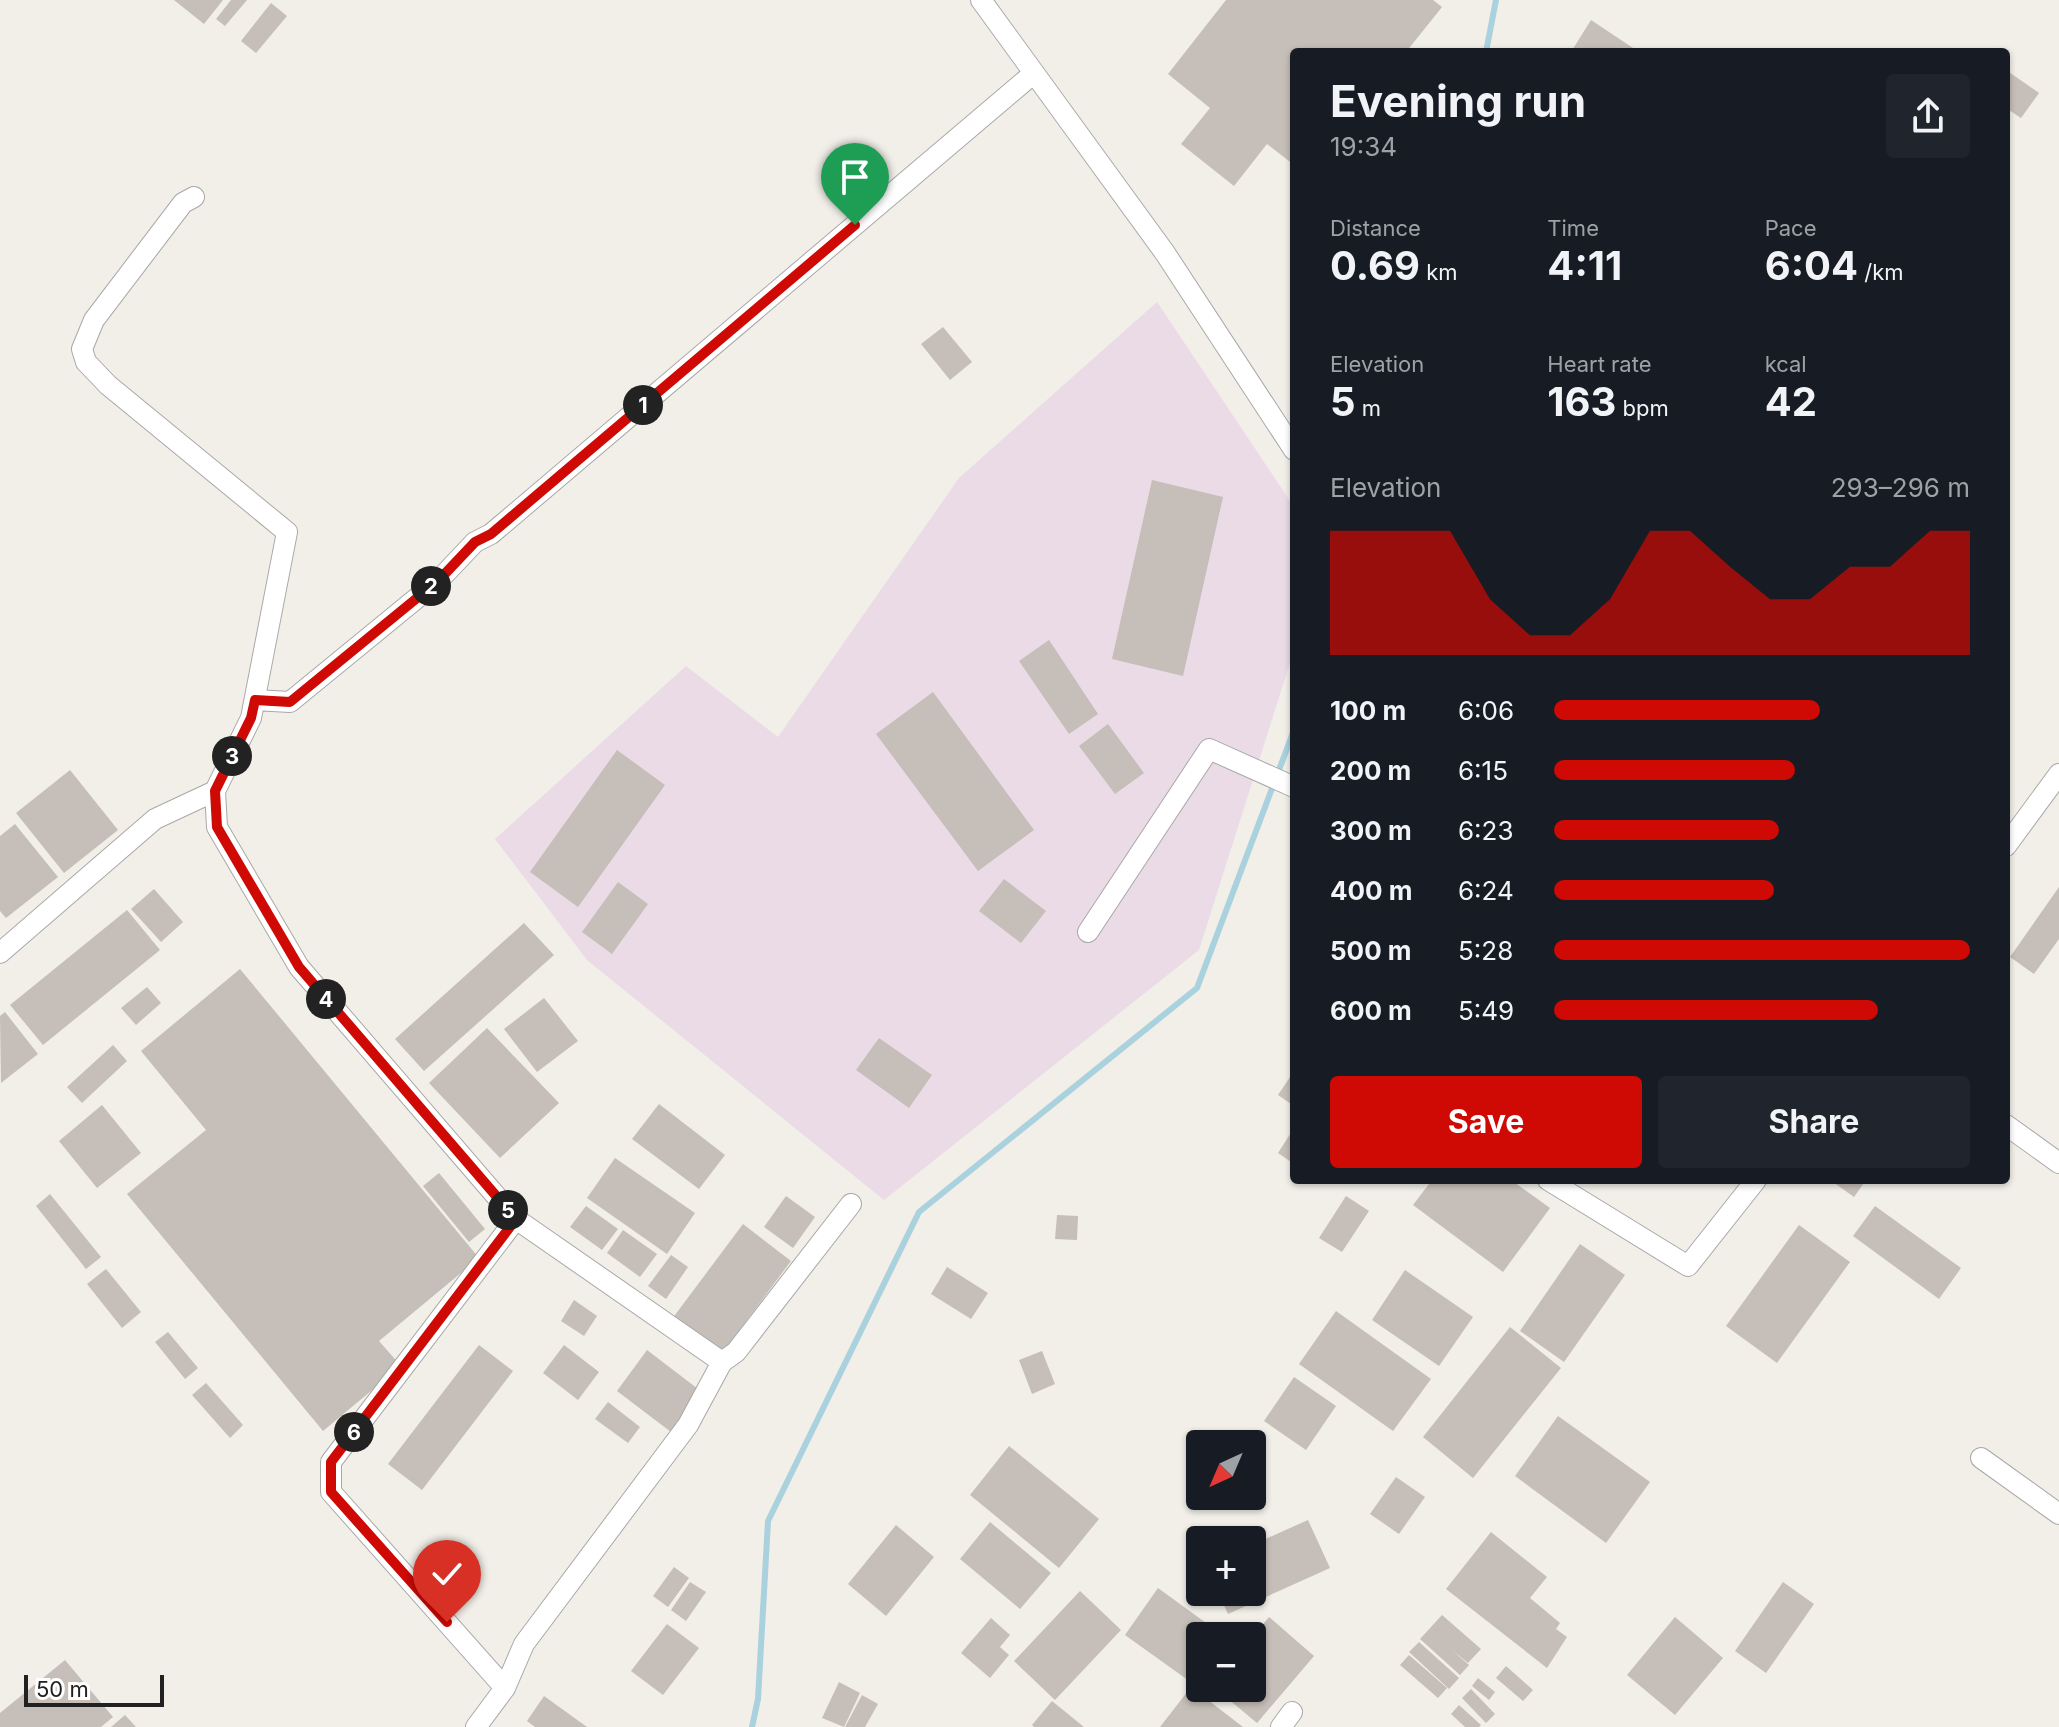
<!DOCTYPE html>
<meta charset="utf-8">
<style>
:root{--surface:#171b24;--page:#20242c;--text:#f1f3f6;--muted:#9ea1a6;--accent:#cf0904}
body{margin:0;font-family:Inter,sans-serif;background:var(--page);color:var(--text);height:100vh;display:flex;flex-direction:column;font-size:30px;white-space:nowrap}
*{box-sizing:border-box;margin:0}
p{font-size:26px;color:var(--muted)}
.icon{flex:none;width:44px;height:44px;fill:none;stroke:currentColor;stroke-width:2;stroke-linecap:round;stroke-linejoin:round}
.map{position:relative;flex:1;overflow:hidden}
.side{position:absolute;left:1290px;top:48px;width:720px;height:1136px;display:flex;flex-direction:column;background:var(--surface);border-radius:8px;box-shadow:0 2px 6px #0004}
.side>*{flex:none}
.needle{width:52px;rotate:224deg}
.buttons{position:absolute;left:1186px;top:1430px;display:grid;gap:16px}
.buttons a{display:grid;place-items:center;width:80px;height:80px;border-radius:8px;background:var(--surface);box-shadow:0 2px 6px #0004;font-size:40px}
.scale{position:absolute;left:24px;bottom:20px;width:140px;box-sizing:border-box;padding-left:8px;border:4px solid #212121;border-top:0;font-size:22px;line-height:28px;white-space:nowrap;color:#212121;-webkit-text-stroke:6px #fff;paint-order:stroke}
.pin{position:absolute;display:grid;place-items:center;width:68px;height:68px;color:#fff;margin:-82px -34px;border-radius:50% 50% 50% 0;rotate:-45deg;box-shadow:0 0 8px #0007}
.pin .icon{rotate:45deg}
.km{position:absolute;width:40px;height:40px;margin:-20px;border-radius:50%;background:#222;color:#fff;font-size:22px;line-height:40px;text-align:center}
.round{display:grid;place-items:center;flex:none;width:84px;height:84px;border-radius:8px;background:var(--page)}
.overview{display:flex;align-items:center;justify-content:space-between;height:136px;padding:0 40px}
h1{font-size:44px;font-weight:700;line-height:60px}
.metrics{display:grid;grid-template-columns:repeat(3,1fr);gap:12px;height:136px;padding:8px 40px}
.metrics div{display:grid;align-content:center}
.metrics b{font-size:40px;font-weight:700}
.metrics small{font-size:22px;font-weight:400}
.metrics p{font-size:22px}
.chart{height:224px;padding:16px 40px}
.chart p{display:flex;justify-content:space-between}
.chart svg{width:100%;height:144px;margin-top:8px;fill:var(--accent);opacity:.7}
.cta{display:flex;gap:16px;margin-top:auto;padding:16px 40px}
.cta a{flex:1;height:92px;border-radius:8px;background:var(--accent);color:#fff;font-size:32px;font-weight:700;line-height:92px;text-align:center}
.cta a+a{background:var(--page);color:var(--text)}
ul{padding:0 40px;list-style:none;font-size:26px}
li{display:grid;grid-template-columns:128px 96px 1fr;align-items:center;height:60px}
li i{height:20px;border-radius:10px;background:var(--accent)}
.map>svg:first-child{display:block}
.industrial{fill:#eadbe7}
.lines{fill:none;stroke-linecap:round;stroke-linejoin:round}
.stream{stroke:#aad1de;stroke-width:6}
.building{fill:#c6beb8}
.minor-casing{stroke:#a8a8a8;stroke-width:22}
.minor{stroke:#fff;stroke-width:20}
.route-casing{stroke:#fff;stroke-width:16}
.route{stroke:#cf0904;stroke-width:10}
</style>
<div class="map">
<svg width="2059" height="1727" viewBox="0 0 2059 1727">
<rect width="100%" height="100%" fill="#f1efe8"/>
<path class="industrial" d="M1157 302 1294 507V650L1199 950 884 1200 587 960 495 839 686 666 778 737 959 478Z"/>
<g class="lines">
<path class="stream" d="M1486 52 1496 0
M752 1727 758 1699 768 1521 919 1212 1197 988 1294 730"/>
</g>
<path class="building" d="M174 0H223L204 24Z
M231 0H247L225 26 216 19Z
M1226 0H1433L1442 7 1406 52H1294V165L1267 144 1234 186 1181 144 1210 108 1168 74Z
M271 3 287 16 256 53 241 41Z
M1591 20 1639 52H1571Z
M2006 70 2039 93 2021 118 2006 108Z
M943 327 972 362 950 380 921 344Z
M1152 480 1223 497 1183 676 1112 659Z
M1049 640 1098 714 1069 734 1019 661Z
M933 692 1034 830 978 871 876 734Z
M1108 724 1144 773 1115 794 1079 746Z
M617 750 665 785 578 907 530 872Z
M70 770 118 830 64 873 16 813Z
M15 824 58 877 6 918 0 911V836Z
M1004 879 1046 911 1021 943 979 911Z
M618 882 648 904 612 954 582 932Z
M2059 887V939L2034 974 2010 957Z
M154 889 183 922 161 942 131 909Z
M127 910 160 950 43 1045 10 1005Z
M524 923 554 955 424 1071 395 1039Z
M240 969 479 1258 379 1341 401 1366 323 1431 127 1194 206 1130 141 1051Z
M147 987 161 1003 136 1025 121 1008Z
M544 998 578 1041 537 1072 504 1029Z
M5 1012 38 1054 1 1083 0 1016Z
M487 1028 559 1103 500 1158 429 1083Z
M879 1038 932 1075 909 1108 856 1070Z
M113 1045 127 1061 82 1103 67 1087Z
M1294 1071V1106L1278 1095Z
M659 1104 725 1155 699 1189 632 1139Z
M102 1105 141 1153 97 1188 59 1141Z
M1294 1128V1164L1278 1153Z
M615 1158 695 1213 667 1254 587 1198Z
M439 1173 485 1229 469 1242 423 1186Z
M1432 1180H1511L1550 1208 1503 1272 1413 1205Z
M1835 1180H1866L1854 1197 1833 1182Z
M50 1194 101 1257 86 1269 36 1206Z
M786 1196 815 1217 793 1248 764 1227Z
M1346 1196 1369 1211 1342 1252 1319 1238Z
M586 1206 618 1229 602 1250 570 1227Z
M1875 1206 1961 1268 1939 1299 1853 1236Z
M1057 1215 1078 1216 1077 1240 1055 1239Z
M743 1224 791 1261 720 1356 672 1319Z
M1799 1225 1850 1262 1777 1363 1726 1326Z
M623 1230 657 1254 640 1277 607 1253Z
M1580 1244 1625 1275 1564 1362 1520 1331Z
M671 1255 688 1267 666 1299 648 1286Z
M947 1267 988 1293 971 1319 931 1294Z
M106 1269 141 1312 122 1328 87 1284Z
M1405 1270 1473 1317 1439 1366 1372 1320Z
M574 1300 597 1316 584 1336 561 1321Z
M1336 1311 1431 1379 1393 1431 1299 1364Z
M1510 1327 1561 1368 1473 1478 1423 1437Z
M168 1332 198 1368 185 1379 155 1342Z
M479 1345 513 1371 422 1490 388 1464Z
M564 1345 599 1372 578 1400 543 1373Z
M647 1350 702 1392 671 1432 617 1391Z
M1042 1351 1055 1384 1032 1394 1019 1360Z
M1294 1377 1336 1406 1306 1450 1264 1421Z
M206 1383 243 1425 230 1438 192 1395Z
M608 1402 640 1427 628 1443 595 1419Z
M1558 1416 1650 1482 1606 1543 1515 1476Z
M1009 1446 1099 1519 1059 1568 970 1495Z
M1396 1477 1425 1497 1399 1534 1370 1514Z
M1308 1520 1330 1568 1228 1614 1218 1592H1252V1545Z
M990 1522 1051 1573 1020 1609 960 1559Z
M896 1525 934 1557 886 1616 848 1584Z
M1491 1532 1547 1577 1530 1598 1560 1623 1556 1629 1567 1637 1547 1668 1446 1589Z
M674 1567 689 1578 668 1607 653 1596Z
M690 1582 706 1592 686 1621 671 1610Z
M1783 1582 1814 1604 1766 1673 1735 1651Z
M1158 1588 1224 1636H1200L1199 1688 1125 1635Z
M1080 1591 1121 1630 1055 1700 1014 1661Z
M1442 1615 1481 1649 1468 1663 1452 1650 1469 1665 1460 1675 1420 1639Z
M1269 1617 1314 1656 1257 1723 1215 1688H1252V1637Z
M1675 1617 1723 1658 1675 1715 1627 1675Z
M991 1618 1010 1635 1000 1647 1009 1655 990 1678 961 1653Z
M667 1624 699 1648 663 1695 631 1671Z
M1419 1642 1459 1678 1449 1689 1409 1652Z
M1409 1655 1447 1688 1438 1698 1400 1665Z
M65 1660 113 1717 101 1727H0V1713Z
M1506 1666 1533 1690 1523 1701 1496 1678Z
M1478 1678 1495 1692 1489 1700 1472 1686Z
M839 1682 860 1693 844 1727 822 1718Z
M1191 1687 1243 1727H1160Z
M1471 1689 1495 1714 1486 1723 1462 1698Z
M862 1695 878 1704 865 1727H845Z
M544 1696 587 1727H535L527 1721Z
M1052 1701 1084 1727H1034L1032 1725Z
M1459 1705 1481 1725 1479 1727H1465L1451 1714Z
M125 1715 136 1727H111Z"/>
<g class="lines">
<g class="minor-casing">
<path id="minor" d="M981 0 1165 253 1294 450
M194 197 183 203 94 320 82 349 86 362 108 385 287 532 251 718 215 791 217 827 299 967 516 1219 722 1362
M255 700 290 702 439 580 475 542 491 534 1034 73
M2006 846 2059 774
M1088 932 1209 749 1294 787
M0 953 155 819 215 791
M2006 1125 2059 1163
M1548 1180 1688 1266 1756 1180
M1981 1458 2059 1514
M505 1688 331 1492V1462L516 1219
M476 1727 505 1688 524 1644 688 1425 722 1362 736 1352 851 1204
M1281 1727 1292 1712"/>
</g>
<use href="#minor" class="minor"/>
</g>
<g class="lines">
<g class="route-casing">
<path id="route" d="M447 1622 331 1492V1462L516 1219 299 967 217 827 215 791 251 718 255 700 290 702 439 580 475 542 491 534 855 225"/>
</g>
<use href="#route" class="route"/>
</g>
</svg>
<div class="buttons">
<a><svg class="needle" viewBox="-14 -14 28 28"><path d="M0-13l5 13h-10z" fill="#e53935"/><path d="M0 13l5-13h-10z" fill="#9ea1a6"/></svg></a>
<a>+</a>
<a>−</a>
</div>
<div class="scale">50 m</div>
<div class="pin" style="left:855px;top:225px;background:#1e9e55"><svg class="icon" aria-label="arrive" viewBox="0 0 24 24"><path d="M6 21V4h12l-3 4 3 4H6"/></svg></div>
<div class="pin" style="left:447px;top:1622px;background:#d93025"><svg class="icon" aria-label="check" viewBox="0 0 24 24"><path d="M5 12l5 5 9-10"/></svg></div>
<b class="km" style="left:643px;top:405px">1</b>
<b class="km" style="left:431px;top:586px">2</b>
<b class="km" style="left:232px;top:756px">3</b>
<b class="km" style="left:326px;top:999px">4</b>
<b class="km" style="left:508px;top:1210px">5</b>
<b class="km" style="left:354px;top:1432px">6</b>
<section class="side">
<div class="overview"><div><h1>Evening run</h1><p>19:34</p></div><a class="round"><svg class="icon" aria-label="share" viewBox="0 0 24 24"><path d="M12 15V3M7 8l5-5 5 5M5 13v7h14v-7"/></svg></a></div>
<div class="metrics">
<div><p>Distance</p><b>0.69<small> km</small></b></div>
<div><p>Time</p><b>4:11</b></div>
<div><p>Pace</p><b>6:04<small> /km</small></b></div>
</div>
<div class="metrics">
<div><p>Elevation</p><b>5<small> m</small></b></div>
<div><p>Heart rate</p><b>163<small> bpm</small></b></div>
<div><p>kcal</p><b>42</b></div>
</div>
<div class="chart"><p><span>Elevation</span>293–296 m</p>
<svg viewBox="0 0 160 44" preserveAspectRatio="none"><path d="M0 44V6L10 6L20 6L30 6L40 27L50 38L60 38L70 27L80 6L90 6L100 17L110 27L120 27L130 17L140 17L150 6L160 6V44z"/></svg>
</div>
<ul>
<li><b>100 m</b>6:06<i style="width:64%"></i></li>
<li><b>200 m</b>6:15<i style="width:58%"></i></li>
<li><b>300 m</b>6:23<i style="width:54%"></i></li>
<li><b>400 m</b>6:24<i style="width:53%"></i></li>
<li><b>500 m</b>5:28<i style="width:100%"></i></li>
<li><b>600 m</b>5:49<i style="width:78%"></i></li>
</ul>
<div class="cta"><a>Save</a><a>Share</a></div>
</section>
</div>
